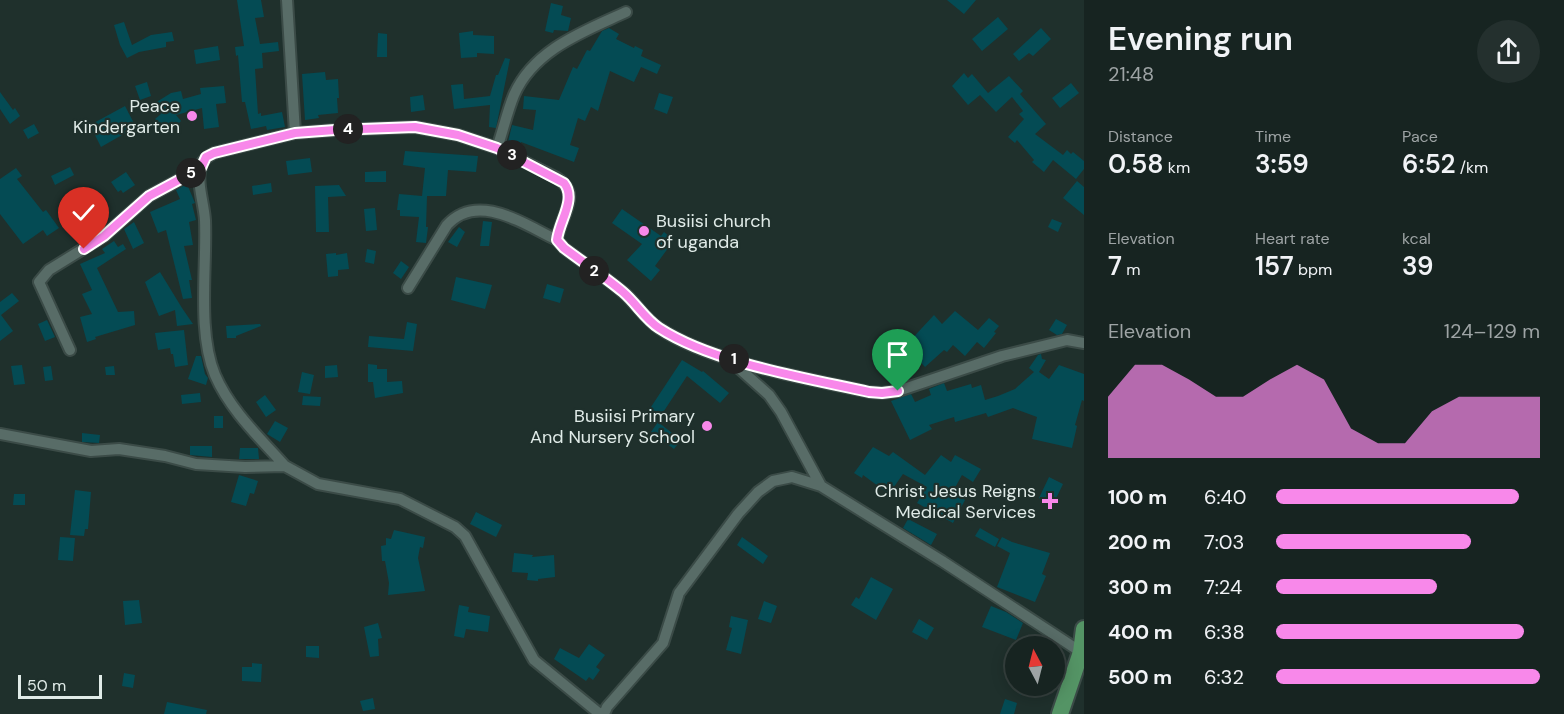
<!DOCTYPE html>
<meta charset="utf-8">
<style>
:root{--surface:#172421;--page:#24302e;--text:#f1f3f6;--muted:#9ea4a5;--line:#36413f;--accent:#f888ea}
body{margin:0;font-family:"DM Sans",sans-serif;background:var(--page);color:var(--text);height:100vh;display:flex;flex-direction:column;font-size:22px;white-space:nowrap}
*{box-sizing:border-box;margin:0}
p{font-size:20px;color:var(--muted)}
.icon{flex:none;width:33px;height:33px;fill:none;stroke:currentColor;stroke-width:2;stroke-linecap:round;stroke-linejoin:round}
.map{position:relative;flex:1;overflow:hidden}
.panel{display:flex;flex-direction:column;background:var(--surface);width:480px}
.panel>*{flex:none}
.needle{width:39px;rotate:353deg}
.buttons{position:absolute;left:1005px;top:636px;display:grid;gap:12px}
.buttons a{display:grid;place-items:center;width:60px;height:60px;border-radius:50%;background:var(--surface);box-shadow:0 3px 15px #0003,0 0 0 2px var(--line);font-size:30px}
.scale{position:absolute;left:18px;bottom:15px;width:84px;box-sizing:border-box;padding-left:6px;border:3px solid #e0ebe8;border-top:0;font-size:16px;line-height:21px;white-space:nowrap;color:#e0ebe8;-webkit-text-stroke:4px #1f302c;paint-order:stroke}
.pin{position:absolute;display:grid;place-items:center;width:51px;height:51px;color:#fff;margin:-62px -26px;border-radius:50% 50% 50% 0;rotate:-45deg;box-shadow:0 0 6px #0007}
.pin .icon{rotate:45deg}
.km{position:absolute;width:30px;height:30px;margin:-15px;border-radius:50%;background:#222;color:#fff;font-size:16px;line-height:30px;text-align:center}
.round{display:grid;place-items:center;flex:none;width:63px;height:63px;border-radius:32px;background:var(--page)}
.head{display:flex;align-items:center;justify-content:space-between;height:102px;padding:0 24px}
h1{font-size:33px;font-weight:600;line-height:45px}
.metrics{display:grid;grid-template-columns:repeat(3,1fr);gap:9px;height:102px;padding:6px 24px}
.metrics div{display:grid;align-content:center}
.metrics b{font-size:26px;font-weight:600}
.metrics small{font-size:16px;font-weight:400}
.metrics p{font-size:16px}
.chart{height:168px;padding:12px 24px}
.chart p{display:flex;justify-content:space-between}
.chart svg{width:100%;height:108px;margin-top:6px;fill:var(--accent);opacity:.7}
ul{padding:0 24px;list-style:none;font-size:20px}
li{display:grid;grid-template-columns:96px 72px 1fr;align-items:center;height:45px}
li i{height:15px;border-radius:8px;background:var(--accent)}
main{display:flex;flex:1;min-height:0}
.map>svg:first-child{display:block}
.building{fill:#044b54}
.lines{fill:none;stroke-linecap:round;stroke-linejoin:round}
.street-casing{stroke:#3b4b47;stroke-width:14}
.primary-casing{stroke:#3b4b47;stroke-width:20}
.street{stroke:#586c67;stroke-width:10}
.primary{stroke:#549465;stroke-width:16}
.route-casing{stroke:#fff;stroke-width:12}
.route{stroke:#f888ea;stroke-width:8}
.poi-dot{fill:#f888ea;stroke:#1f302c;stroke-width:2}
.labels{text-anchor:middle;stroke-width:4.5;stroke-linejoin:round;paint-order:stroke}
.poi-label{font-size:18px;fill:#e0ebe8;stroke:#1f302c;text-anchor:end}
</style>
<main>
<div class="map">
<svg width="1084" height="714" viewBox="0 0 1084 714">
<rect width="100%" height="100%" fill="#1f302c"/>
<path class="building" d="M237 0H261L264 17 255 18 260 44 278 42 279 51 262 53 263 68 255 69 258 114 261 113V116L282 112 285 127 267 130 266 126 251 129 245 102H242L238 55 236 56 235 47 244 46Z
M947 0H976L964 14Z
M551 3 563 6 561 15 571 18 568 31 554 30 553 33 545 31Z
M998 17 1008 29 982 51 972 39Z
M124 22 132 45 151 35 172 32 174 41 166 42V47L139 52 127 58 120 45 114 25Z
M609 28 619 34 616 39 634 48 635 46 643 50 641 56 661 65 657 74 641 67 634 82 610 71 598 111 591 107 585 121 578 118 570 145 579 148 574 162 521 142V145L508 142 512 125 533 130 536 110 523 109 524 96 559 100 573 67 577 69 587 50 590 51 602 31Z
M1041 28 1051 39 1033 56 1029 53 1019 61 1013 54Z
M473 31V35L494 36V54L477 53V57L461 58 459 33Z
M378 33 387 34V57H377Z
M218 46 220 60 196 64 194 50Z
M505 58 510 59 496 128 489 127 490 105 454 109 451 85 463 84 464 99 490 96 496 75H498Z
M325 72 326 80 338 79 339 98H337L338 113 318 115 319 118 305 120 302 74Z
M964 73 968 78 972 74 988 93 1009 76 1023 91 1020 94 1046 124 1035 134 1063 155 1067 150 1071 154 1073 152 1084 161V169L1076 179 1053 160 1044 172 1032 162 1034 160 1017 140 1015 143 1008 137 1024 119 1019 114 1023 111 1012 97 996 112 980 95 968 105 952 86Z
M147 82 151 96 140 100 135 86Z
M1071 83 1079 93 1060 108 1052 98Z
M224 86 226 103 216 104 219 127 204 129 202 108 176 115 181 121 172 130 169 126 165 130 155 119 161 114 155 103 171 93 181 91 183 99 201 94 200 88Z
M0 92 13 110 15 108 20 116 10 124 0 109Z
M659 93 673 97 667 114 654 109Z
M423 95 425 110 411 112 410 97Z
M125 106 136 127 101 147 90 125Z
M34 124 39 133 28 139 23 130Z
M405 151 478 156 476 172 448 170 446 196H427L426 227H428L426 243 416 242 419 217 400 216V210H397L399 194 422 196 425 168 403 165Z
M310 158 312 172 288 175 286 161Z
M70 167 74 175 55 185 51 176Z
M16 168 22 176 17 179 43 212 46 210 59 228 47 236 43 230 23 244 0 214V179Z
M386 171V182H365V172Z
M126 172 135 185 123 193 121 190 118 192 111 182Z
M1077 181 1084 187V215L1063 198Z
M271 183 272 192 253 195 252 186Z
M187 184 195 203 192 204 196 220 189 222 193 245 184 246 192 280H189L192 298 183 299 166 230 158 233 150 212 180 199 176 190Z
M339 185 346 196 328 197 329 232H316L315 186Z
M375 208 377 230 366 231 364 209Z
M622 209 661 236 664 232 674 240 655 266 660 270 651 281 627 260 642 244 612 223Z
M92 211 101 224 82 237 74 225Z
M1052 219 1062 223 1058 232 1048 227Z
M483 221 492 222 489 246H480Z
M134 222 144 243 133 249 124 229Z
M459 227 465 232 457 247 448 242Z
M114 241 118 247 123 244 126 249 97 268 118 312 134 311 135 325 95 337 96 339 87 342 80 317 92 314 82 294 92 290 80 264 105 253 102 249Z
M367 249 376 251 374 264 365 262Z
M336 253V255L347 253 349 269 338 270V276L328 277 326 254Z
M401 261 409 267 401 279 393 273Z
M160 272 182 308 193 324 177 326 175 310 159 316 145 282Z
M456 277 492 285 485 309 451 300Z
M547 284 564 289 560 303 543 298Z
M12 293 19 301 1 315 13 331 0 341V302Z
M955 311 978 330 989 318 999 326 994 332 996 333 984 348 977 342 965 356 953 345 947 352 944 350 925 367 912 353 915 350 908 343 934 315 942 324Z
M1056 319 1067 325 1062 334 1057 335 1049 330Z
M47 320 55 337 45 341 38 324Z
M407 322 417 324 413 351 368 347 369 336 404 339Z
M260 324 261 326 236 336V338H227L226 326Z
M184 330 188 365 175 367 173 354H171L170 348 158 350 155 333Z
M1041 354 1042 359 1046 360 1039 372 1049 379 1059 365 1084 374V401L1082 400 1075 425 1077 426 1072 448 1032 439 1037 417 1013 408 988 417 986 413 955 422 954 417 929 425 932 429 910 440 891 401 911 394 915 402 931 395 929 389 944 383 947 391 971 384 972 388 981 385 985 400 998 396 1015 389 1034 372 1029 368 1038 355Z
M196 356H201L205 374 208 378 206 385 188 379Z
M682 360 702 372 703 371 729 393 720 403 687 376 660 417 649 410Z
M368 364 377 365V369H387V382L402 381 403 393 375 398 373 382H368Z
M22 365 25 384 14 385 11 366Z
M337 365 338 377 325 378V366Z
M51 366 53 380 45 381 43 367Z
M114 366 115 375H106L105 367Z
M302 372 314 375 310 394 298 392Z
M200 393 201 402 182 404 181 395Z
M265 395 276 410 266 417 256 402Z
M303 396 321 397 320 406 302 405Z
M214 416H223V428H214Z
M275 421 288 428 280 442 267 434Z
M658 422 681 440 674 449 651 432Z
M82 433 100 435 99 443 82 442Z
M190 446H212V457L190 455Z
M873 447 889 456 893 452 925 475 941 455 951 462 955 455 981 469 973 482 962 475 952 493 965 500 953 523 917 503 927 487 903 474 889 494 863 475 862 478 854 473Z
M240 448H258L259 459H239Z
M239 475 258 481 254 494 250 493 246 506 231 502Z
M1049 477 1063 484 1053 505 1039 498Z
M75 490 91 492 88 529H85L84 536 70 535Z
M14 494H25V505H13Z
M476 512 502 525 496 537 470 524Z
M908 519 937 534 931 545 903 528Z
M980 528 999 539 995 547 975 536Z
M394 530 425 537 423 548 420 547 418 558 425 591 388 595 389 583 385 561H382L381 546 386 545V538L391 539Z
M60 537 75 538 73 561 58 560Z
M742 537 768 556 763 564 737 545Z
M1002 537 1012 542 1050 553 1042 574 1046 576 1035 602 997 587 1010 553 997 546Z
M514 553 533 555 532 557 554 555 555 577 538 579V581L527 580 528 573 512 572Z
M871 577 893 589 876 620 851 605 856 597 859 599Z
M139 600 142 623 125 625 123 601Z
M764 601 777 606 771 623 758 619Z
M459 605 469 607 468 612 490 616 488 632 466 629 464 638 454 636Z
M991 606 1006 612 1023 623 1016 640 982 627Z
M731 616 748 620 741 654 726 650 732 628 729 627Z
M919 619 934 628 927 640 912 632Z
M378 623 382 638 378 639 379 656 370 657 364 627Z
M589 644 605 655 596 667 600 670 593 680 589 677 586 681 554 659 560 648 579 658Z
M306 646H319V658L306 657Z
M252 663 262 664 261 682 242 681V667H252Z
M124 673 135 675 133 688 122 686Z
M1021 686 1030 688 1028 696 1019 694Z
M373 698 375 709 363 711 360 701Z
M1005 699 1017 703 1014 714H1000Z
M167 702 207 710 206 714H164Z"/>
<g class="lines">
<g class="street-casing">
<path id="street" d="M287 0 295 133
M497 148C503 131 507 112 514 95 534 49 585 31 626 12
M408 288 447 225C478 191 525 225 557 240
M70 350 39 282 49 270 104 236 149 196 201 168
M731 361 769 395 781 412 821 486
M0 434 91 451 119 449 165 456 196 464 245 467 285 466 318 484 400 499 455 527 465 536 534 660 600 714
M285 466C260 438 230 410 215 375 197 332 207 267 205 220 204 203 196 182 201 165 203 159 208 156 214 153L295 133 335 130 415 127 458 135 497 148 557 178C583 195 560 215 557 240L564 248C584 263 605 277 623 292 636 303 645 319 659 328 712 363 806 378 869 392L882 393 898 391 1002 356 1067 340 1084 343
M604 714 607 707 663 643 679 593 738 514 758 492 773 481 792 477 821 486 942 561 1081 652"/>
</g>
<g class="primary-casing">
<path id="primary" d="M1060 714 1081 652 1084 629"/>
</g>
<use href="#street" class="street"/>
<use href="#primary" class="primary"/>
</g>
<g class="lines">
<g class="route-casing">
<path id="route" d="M84 249 104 236 149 196 201 168 206 157 214 153 295 133 335 130 415 127 458 135 497 148 564 183C577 199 559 221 557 240L564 248C584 263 605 277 623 292 636 303 645 319 659 328 713 363 806 378 869 392L882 393 898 391"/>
</g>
<use href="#route" class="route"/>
</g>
<g class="poi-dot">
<circle cx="192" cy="116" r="6"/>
<circle cx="644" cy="231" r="6"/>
<circle cx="707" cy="426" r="6"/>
<path d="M1047 492h6v6h6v6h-6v6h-6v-6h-6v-6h6z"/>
</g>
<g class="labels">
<g class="poi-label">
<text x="180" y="112">Peace<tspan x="180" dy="21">Kindergarten</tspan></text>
<text x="656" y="227" text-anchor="start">Busiisi church<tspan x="656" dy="21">of uganda</tspan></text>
<text x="695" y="422">Busiisi Primary<tspan x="695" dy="21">And Nursery School</tspan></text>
<text x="1036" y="497">Christ Jesus Reigns<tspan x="1036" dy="21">Medical Services</tspan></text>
</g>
</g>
</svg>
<div class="buttons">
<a><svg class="needle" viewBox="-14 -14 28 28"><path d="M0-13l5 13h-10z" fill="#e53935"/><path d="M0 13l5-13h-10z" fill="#9ea4a5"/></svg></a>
</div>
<div class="scale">50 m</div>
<div class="pin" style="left:898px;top:391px;background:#1e9e55"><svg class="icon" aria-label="arrive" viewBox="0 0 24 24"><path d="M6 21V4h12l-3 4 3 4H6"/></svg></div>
<div class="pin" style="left:84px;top:249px;background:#d93025"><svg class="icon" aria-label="check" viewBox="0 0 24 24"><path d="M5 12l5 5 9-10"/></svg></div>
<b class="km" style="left:734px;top:359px">1</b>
<b class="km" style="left:594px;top:271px">2</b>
<b class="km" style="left:512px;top:155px">3</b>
<b class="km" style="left:348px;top:129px">4</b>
<b class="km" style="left:191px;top:173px">5</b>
</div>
<section class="panel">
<div class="head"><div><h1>Evening run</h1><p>21:48</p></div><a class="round"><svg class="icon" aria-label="share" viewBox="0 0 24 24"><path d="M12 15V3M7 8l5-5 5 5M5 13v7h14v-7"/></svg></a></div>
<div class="metrics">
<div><p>Distance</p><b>0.58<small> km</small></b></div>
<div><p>Time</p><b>3:59</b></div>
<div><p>Pace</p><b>6:52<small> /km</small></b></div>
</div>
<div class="metrics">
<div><p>Elevation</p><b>7<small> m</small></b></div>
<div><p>Heart rate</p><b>157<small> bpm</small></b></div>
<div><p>kcal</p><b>39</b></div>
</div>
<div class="chart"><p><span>Elevation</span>124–129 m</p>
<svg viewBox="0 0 160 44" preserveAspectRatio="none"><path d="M0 44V19L10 6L20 6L30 12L40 19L50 19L60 12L70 6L80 12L90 32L100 38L110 38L120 25L130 19L140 19L150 19L160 19V44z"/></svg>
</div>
<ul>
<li><b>100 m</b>6:40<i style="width:92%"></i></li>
<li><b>200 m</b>7:03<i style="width:74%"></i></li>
<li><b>300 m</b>7:24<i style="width:61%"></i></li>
<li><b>400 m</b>6:38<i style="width:94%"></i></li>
<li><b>500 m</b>6:32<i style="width:100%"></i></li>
</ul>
</section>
</main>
